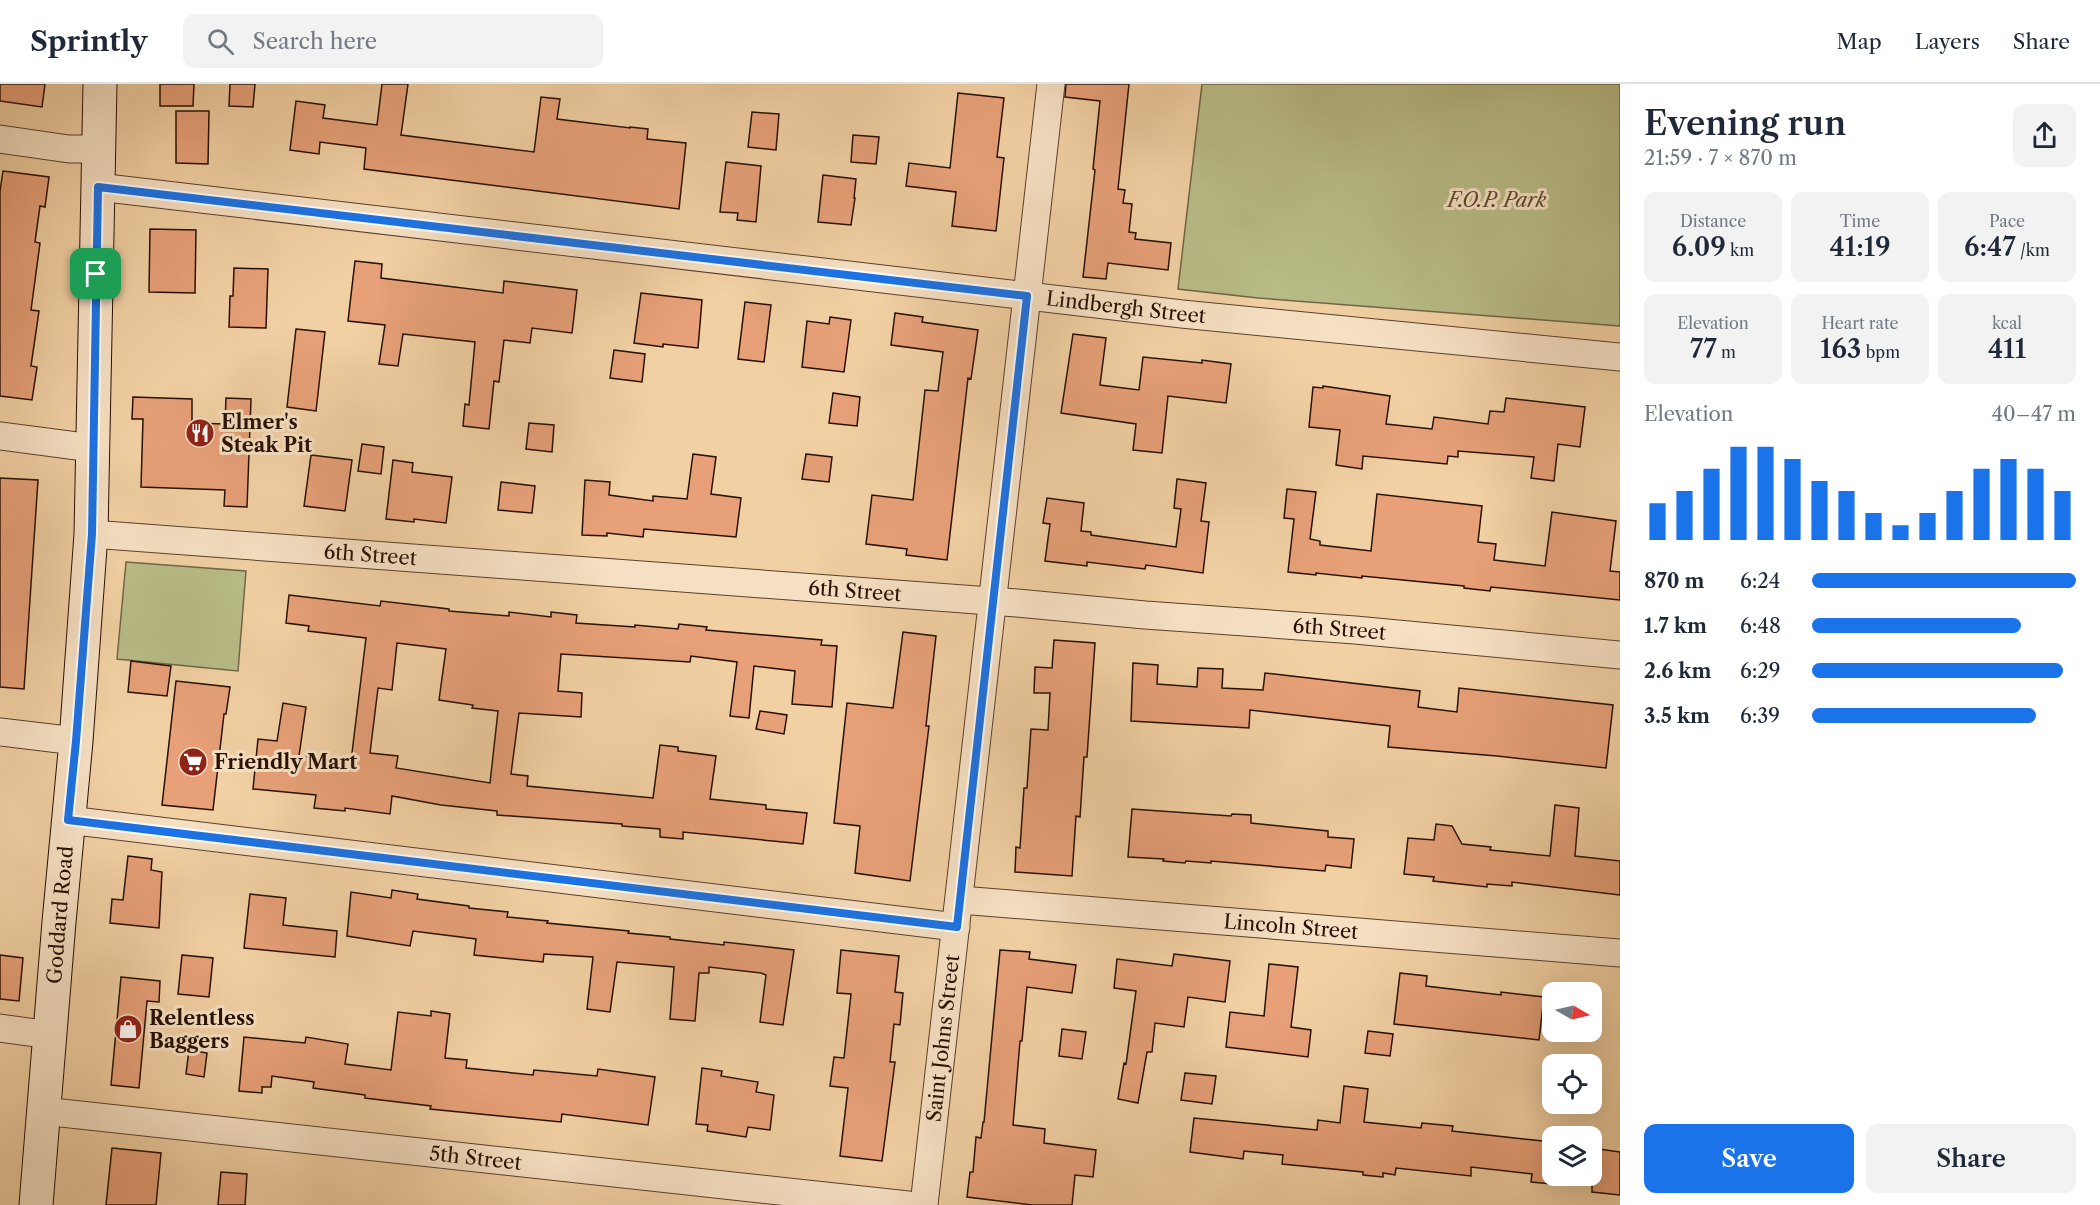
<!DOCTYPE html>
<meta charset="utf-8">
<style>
:root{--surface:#fff;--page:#f2f2f3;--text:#1f2937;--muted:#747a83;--line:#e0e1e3;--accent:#1a73e8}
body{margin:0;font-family:"Libre Caslon Text",serif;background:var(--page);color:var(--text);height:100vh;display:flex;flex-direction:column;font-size:22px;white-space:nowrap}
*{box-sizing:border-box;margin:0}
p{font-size:20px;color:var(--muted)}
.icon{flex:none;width:33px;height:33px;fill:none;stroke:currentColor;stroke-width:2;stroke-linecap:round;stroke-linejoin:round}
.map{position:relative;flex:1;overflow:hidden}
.panel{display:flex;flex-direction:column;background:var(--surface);width:480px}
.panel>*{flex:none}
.needle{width:39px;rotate:99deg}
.tools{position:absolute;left:1542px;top:898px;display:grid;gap:12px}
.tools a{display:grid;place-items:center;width:60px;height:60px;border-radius:12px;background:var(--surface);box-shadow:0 6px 24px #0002;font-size:30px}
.pin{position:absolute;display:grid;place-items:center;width:51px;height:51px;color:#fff;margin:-26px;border-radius:12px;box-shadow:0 3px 9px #0006}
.round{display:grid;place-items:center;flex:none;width:63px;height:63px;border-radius:12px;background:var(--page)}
.headline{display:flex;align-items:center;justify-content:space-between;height:102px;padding:0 24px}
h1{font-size:33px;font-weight:600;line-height:45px}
.stats{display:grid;grid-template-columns:repeat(3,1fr);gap:9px;height:102px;padding:6px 24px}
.stats div{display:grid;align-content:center;border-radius:12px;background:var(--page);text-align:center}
.stats b{font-size:26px;font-weight:600}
.stats small{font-size:16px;font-weight:400}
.stats p{font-size:16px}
.chart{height:168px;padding:12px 24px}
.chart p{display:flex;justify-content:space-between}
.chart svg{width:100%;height:108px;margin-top:6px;stroke:var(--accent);stroke-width:6}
.action{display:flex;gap:12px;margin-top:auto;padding:12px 24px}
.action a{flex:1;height:69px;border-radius:12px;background:var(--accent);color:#fff;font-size:24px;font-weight:600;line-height:69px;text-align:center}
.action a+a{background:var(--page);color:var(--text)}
ul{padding:0 24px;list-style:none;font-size:20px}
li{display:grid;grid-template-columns:96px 72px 1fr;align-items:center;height:45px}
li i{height:15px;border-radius:8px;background:var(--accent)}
header{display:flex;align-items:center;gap:36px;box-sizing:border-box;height:84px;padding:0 30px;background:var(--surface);border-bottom:2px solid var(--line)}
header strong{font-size:28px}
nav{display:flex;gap:33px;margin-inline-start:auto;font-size:21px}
.search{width:420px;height:54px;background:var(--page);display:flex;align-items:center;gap:15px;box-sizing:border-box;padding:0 21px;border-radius:12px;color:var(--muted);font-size:22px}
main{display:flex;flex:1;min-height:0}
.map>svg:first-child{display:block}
.green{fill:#b8bc87;stroke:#706646;stroke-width:1.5}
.building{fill:#e7a078;stroke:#271004;stroke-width:1.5;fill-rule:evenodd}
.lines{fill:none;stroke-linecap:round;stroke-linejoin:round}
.street-casing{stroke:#5a402c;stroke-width:29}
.secondary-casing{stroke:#271004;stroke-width:35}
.street{stroke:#f6e0c3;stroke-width:27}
.secondary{stroke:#f6e0c3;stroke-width:33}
.route-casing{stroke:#fff;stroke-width:12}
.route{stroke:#1a73e8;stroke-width:8}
.labels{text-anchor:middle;stroke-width:6;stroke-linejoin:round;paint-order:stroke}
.park-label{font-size:20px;font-style:italic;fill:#5a4c32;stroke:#f6e0c3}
.street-label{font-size:20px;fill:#271004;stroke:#f6e0c3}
.poi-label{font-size:20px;font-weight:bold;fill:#271004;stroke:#f6e0c3;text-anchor:start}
</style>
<header>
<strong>Sprintly</strong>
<div class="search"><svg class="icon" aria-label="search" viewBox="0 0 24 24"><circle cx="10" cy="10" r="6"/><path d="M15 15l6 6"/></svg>Search here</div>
<nav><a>Map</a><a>Layers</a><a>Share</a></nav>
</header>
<main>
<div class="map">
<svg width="1620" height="1121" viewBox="0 0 1620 1121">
<rect width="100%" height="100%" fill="#f1d0a3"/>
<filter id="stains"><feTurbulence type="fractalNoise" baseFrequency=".00333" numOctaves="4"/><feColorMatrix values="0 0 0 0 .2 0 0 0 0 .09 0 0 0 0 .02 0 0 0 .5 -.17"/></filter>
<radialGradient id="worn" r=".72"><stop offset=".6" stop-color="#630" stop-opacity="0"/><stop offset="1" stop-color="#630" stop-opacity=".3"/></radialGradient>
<path class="green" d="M1202 0H1620V242L1258 214 1178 205Z
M126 478 246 487 238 587 117 575Z"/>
<path class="building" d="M0 0H45L42 23 0 17Z
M160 0H194L193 22H160Z
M230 0H255L253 23 229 22Z
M382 0H408L401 51 534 68 541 13 560 15 557 35 630 44V43L648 45 647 55 686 59 679 125 364 85 366 64 320 58 319 70 290 66 296 17 325 21 323 34 377 41Z
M1066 0H1129L1118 105 1125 106 1123 119 1132 120 1129 148 1136 149 1135 155 1171 159 1168 186 1108 179 1106 195 1083 193 1095 86 1093 85 1100 17 1065 13Z
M958 9 1004 14 997 73 1004 74 996 147 952 142 956 108 906 102 909 79 950 84Z
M176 27H209L208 80 176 79Z
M752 28 779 30 776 66 748 63Z
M853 51 879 53 876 80 851 78Z
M726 78 761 82 756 138 737 136 738 129 720 128Z
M3 87 49 93 45 123 40 122 35 158 40 159 31 226 39 227 31 282 37 283 32 316 0 312V107Z
M823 91 856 95 854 114H855L851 141 818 138Z
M150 145 196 146 195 209 149 208Z
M355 177 382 180 381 194 503 209 504 197 577 206 572 249 532 244 530 259 504 256 499 298 494 297 489 345 463 342 465 320 469 321 475 258 403 250 398 282 379 280 385 241 348 237Z
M234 184 268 185 266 244 229 243 230 212H233Z
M641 209 702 216 698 264 663 260V263L634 259Z
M745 218 771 221 764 278 738 275Z
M895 229 923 233 922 238 978 246 971 295 968 294 947 476 906 471 907 465 866 460 872 411 913 416 925 306 938 307 943 268 891 261Z
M830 233 851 236 844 288 802 283 807 237 829 240Z
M296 245 325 248 316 327 287 323Z
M1073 250 1106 254 1100 301 1139 306 1143 273 1202 279V276L1231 280 1226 319 1168 312 1162 369 1133 366 1136 340 1061 329Z
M614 266 645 270 642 298 610 294Z
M1323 302 1390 312 1386 340 1432 345 1434 333 1488 340 1490 327 1504 328 1506 314 1585 323 1580 363 1558 360 1554 397 1531 394 1534 373 1458 367V373L1448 372 1447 380 1363 372 1362 385 1336 381 1340 346 1309 343 1313 303 1323 304Z
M833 309 860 313 857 342 829 339Z
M133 313 192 315V339L225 340 226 314 251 315 247 423 224 422 225 406 141 403 143 335H132Z
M529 339 554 341 552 368 526 365Z
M362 360 384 363 381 390 358 387Z
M693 370 716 373 711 410 741 414 736 453 644 445 643 453 607 449V452L582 451 585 396 610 398 609 411 653 417V412L687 415Z
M806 370 832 373 829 398 802 395Z
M311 371 352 376 345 427 304 422Z
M393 376 413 379 412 388 452 393 446 439 414 435V438L386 435Z
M0 394 38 396 24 605 0 603Z
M1177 395 1206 399 1201 437 1209 438 1203 489 1146 481 1145 485 1087 478V482L1045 477 1050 440 1043 439 1047 414 1084 419 1081 447 1091 448V451L1176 463 1181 425 1174 424Z
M501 398 535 402 532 429 498 426Z
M1287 405 1316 408 1310 455 1320 457V461L1371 467 1377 410 1482 422 1478 458 1496 460 1494 476 1545 482 1552 428 1616 437 1610 487 1620 488V516L1491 503 1490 507 1464 504V502L1362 492V494L1316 489V491L1288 488 1294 435 1284 434Z
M289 511 380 522 381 517 449 525V527L509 532V528L551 533V528L577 531 576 539 635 543V541L678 545 679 540 707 543 706 546 822 556 821 561 837 562 832 623 792 620 795 587 754 582 749 634 730 632 737 578 691 572 690 578 561 570 558 607 582 609 581 633 519 629 511 690 528 692 527 702 653 714 660 661 678 663V667L716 672 710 715 766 721V725L807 729 803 760 683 748V755L660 753V745L622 742V740L497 731V727L441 721 392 712 390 730 345 724V727L314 724 316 711 253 705 258 655 277 657 283 619 306 623 299 672 351 677 366 554 308 547 309 542 286 539ZM397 559 446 565 439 616 473 621 472 624 498 627 490 699 396 684 398 672 370 669 378 604 392 606Z
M903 548 936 552 926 642H929L910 797 855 789 860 742 834 739 847 619 893 624Z
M1054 556 1095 559 1087 673H1084L1080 733 1076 732 1072 792 1015 788 1016 763 1020 764 1024 704H1027L1031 645 1048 646 1050 609H1034L1035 583 1052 584Z
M131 577 171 582 167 612 128 608Z
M1133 579 1158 581 1157 600 1197 603 1198 584 1223 585 1222 604 1263 606 1265 589 1420 607 1418 623 1457 628 1459 604 1613 621 1606 684 1497 672 1388 663 1390 642 1250 626 1249 644 1131 637Z
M176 597 230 603 226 630H224L213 726 162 721Z
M760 627 787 631 784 650 756 645Z
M1555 721 1579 724 1575 772 1620 777V811L1512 798V802L1487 800V803L1433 797 1434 793 1404 790 1408 754 1434 756 1436 740 1452 742 1462 760 1491 763 1490 766 1550 772Z
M1132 725 1231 732 1232 730 1251 731V739L1328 747V753L1354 755 1351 784 1326 781 1325 787 1211 777V779L1186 777 1185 779 1163 777 1164 775 1128 773Z
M128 772 152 775 151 786 162 788 159 844 110 839 112 815 123 816Z
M392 806 418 810 417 815 469 822V824L508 828 507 833 548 837 547 839 629 847 628 849 670 853V855L724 861V858L794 866 783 941 760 938 766 891 761 889 709 883V889H699L695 937 670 935 674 883 617 878 610 928 587 925 593 873 544 870 543 878 474 871 476 855 413 847 410 862 347 852 351 808 391 814Z
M250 810 286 814 283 841 337 847 335 873 244 864Z
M841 866 899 872 895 908 903 909 900 941 894 940 890 978H895L882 1077 840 1072 848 1004 830 1002 834 973 844 974 851 910 837 909Z
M1000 866 1030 868 1029 875 1076 881 1072 909 1027 903 1022 957H1020L1013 1041 1045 1045 1044 1059 1096 1066 1093 1093 1075 1091 1072 1121H1032L967 1113 970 1088H973L976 1053 981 1054 983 1038H984Z
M1174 870 1230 877 1225 918 1188 913 1184 943 1155 939 1152 968H1147L1138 1019 1118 1015 1124 979 1126 980 1136 907 1114 904 1117 875 1172 882Z
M0 871 23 874 19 917 0 915Z
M182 871 213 874 209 913 178 910Z
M1269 880 1298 883 1291 943 1311 946 1308 973 1226 963 1230 928 1264 932Z
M1400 889 1427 892 1426 902 1501 911V908L1544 913 1539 956 1394 940Z
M121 893 160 897 159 918 147 917 139 1004 111 1001Z
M431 927 450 930 445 974 467 976 466 984 533 991 534 986 597 992 598 985 655 993 648 1041 562 1030 561 1038 430 1025 431 1022 365 1014V1011L313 1004 314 998 272 992 271 1003H262V1009L239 1007 244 953 305 959 306 953 348 960 345 980 391 986 398 928 431 932Z
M1062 945 1086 948 1082 975 1059 972Z
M1368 947 1393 950 1390 972 1365 969Z
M189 966 207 969 204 993 186 990Z
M702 984 722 987 721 992 758 998 756 1008 774 1011 770 1046 748 1043 746 1053 707 1047 708 1041 696 1040Z
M1185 989 1216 992 1212 1020 1181 1016Z
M1344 1002 1368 1005 1364 1038 1421 1044 1422 1039 1453 1042 1452 1047 1552 1058V1100L1531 1098 1532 1090 1471 1083V1092L1396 1084 1395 1091 1383 1089V1093L1363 1091V1088L1282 1080 1283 1071 1244 1067 1243 1075 1190 1068 1194 1034 1317 1046 1318 1036 1340 1039Z
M112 1064 161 1069 156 1121H106Z
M1592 1064 1620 1068V1111L1592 1108Z
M221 1088 247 1090 245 1121H218Z"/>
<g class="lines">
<g class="street-casing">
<g id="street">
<path d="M0 55 69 65H98"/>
<path id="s1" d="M98 103 1182 230 1620 273"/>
<path d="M0 352 92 364"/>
<path id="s2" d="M91 450 1017 519 1145 531 1355 546 1620 571"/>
<path d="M0 648 76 657"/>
<path d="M68 736 956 843"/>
<path id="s3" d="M960 816 1620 869"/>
<path d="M0 944 50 951"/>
<path id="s4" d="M43 1027 908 1121"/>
<path id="s5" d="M924 1121 1051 0"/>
</g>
</g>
<g class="secondary-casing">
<g id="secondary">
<path id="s6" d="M36 1121 59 838 76 657 91 450 100 0"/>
</g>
</g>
<use href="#street" class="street"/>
<use href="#secondary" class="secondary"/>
</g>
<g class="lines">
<g class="route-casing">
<path id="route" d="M98 103 1027 212 957 843 68 736 76 657 92 450Z"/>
</g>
<use href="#route" class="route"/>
</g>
<defs>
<g id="restaurant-disc" transform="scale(1.5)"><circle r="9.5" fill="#8f2418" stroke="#f6e0c3"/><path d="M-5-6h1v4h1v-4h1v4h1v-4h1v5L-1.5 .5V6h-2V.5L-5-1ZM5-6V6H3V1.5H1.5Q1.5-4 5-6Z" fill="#fff"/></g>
<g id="supermarket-disc" transform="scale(1.5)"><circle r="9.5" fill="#8f2418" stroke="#f6e0c3"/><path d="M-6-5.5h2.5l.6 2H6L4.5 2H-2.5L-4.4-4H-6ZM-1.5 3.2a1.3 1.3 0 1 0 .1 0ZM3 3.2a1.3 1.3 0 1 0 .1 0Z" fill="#fff"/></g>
<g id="shop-disc" transform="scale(1.5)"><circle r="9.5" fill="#8f2418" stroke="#f6e0c3"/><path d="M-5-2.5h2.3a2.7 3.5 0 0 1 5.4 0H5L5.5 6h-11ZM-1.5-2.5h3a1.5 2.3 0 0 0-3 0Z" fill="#fff"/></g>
</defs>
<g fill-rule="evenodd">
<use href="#restaurant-disc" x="200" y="349"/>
<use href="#supermarket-disc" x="193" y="678"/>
<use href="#shop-disc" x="128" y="945"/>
</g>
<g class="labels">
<g class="park-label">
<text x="1497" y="123">F.O.P. Park</text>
</g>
<g class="street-label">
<text dy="7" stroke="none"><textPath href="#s1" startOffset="1035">Lindbergh Street</textPath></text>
<text dy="7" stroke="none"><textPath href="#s2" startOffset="280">6th Street</textPath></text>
<text dy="7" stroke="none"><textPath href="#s2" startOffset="766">6th Street</textPath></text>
<text dy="7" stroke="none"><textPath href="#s2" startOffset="1252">6th Street</textPath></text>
<text dy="7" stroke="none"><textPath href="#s6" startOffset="291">Goddard Road</textPath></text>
<text dy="7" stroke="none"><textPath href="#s3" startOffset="332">Lincoln Street</textPath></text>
<text dy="7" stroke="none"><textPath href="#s5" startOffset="168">Saint Johns Street</textPath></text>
<text dy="7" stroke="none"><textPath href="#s4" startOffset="435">5th Street</textPath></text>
</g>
<g class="poi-label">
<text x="221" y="345">Elmer's<tspan x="221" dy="23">Steak Pit</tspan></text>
<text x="214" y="685">Friendly Mart</text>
<text x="149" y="941">Relentless<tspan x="149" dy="23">Baggers</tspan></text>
</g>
</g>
<rect width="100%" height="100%" filter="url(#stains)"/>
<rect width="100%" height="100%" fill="url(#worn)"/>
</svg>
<div class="tools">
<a><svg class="needle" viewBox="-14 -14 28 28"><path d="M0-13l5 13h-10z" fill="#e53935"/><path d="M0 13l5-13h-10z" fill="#747a83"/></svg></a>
<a><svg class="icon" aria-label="locate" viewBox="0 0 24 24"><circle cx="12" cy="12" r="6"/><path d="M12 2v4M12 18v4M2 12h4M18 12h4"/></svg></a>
<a><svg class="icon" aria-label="layers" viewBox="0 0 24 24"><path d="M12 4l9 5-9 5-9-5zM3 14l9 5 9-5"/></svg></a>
</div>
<div class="pin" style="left:96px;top:190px;background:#1e9e55"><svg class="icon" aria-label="arrive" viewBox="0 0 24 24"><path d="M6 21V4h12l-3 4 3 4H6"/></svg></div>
</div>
<section class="panel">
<div class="headline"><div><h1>Evening run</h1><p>21:59 · 7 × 870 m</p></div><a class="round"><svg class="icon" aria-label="share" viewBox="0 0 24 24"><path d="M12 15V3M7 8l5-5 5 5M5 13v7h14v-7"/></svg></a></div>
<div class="stats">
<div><p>Distance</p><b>6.09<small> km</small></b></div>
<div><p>Time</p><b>41:19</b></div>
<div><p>Pace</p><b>6:47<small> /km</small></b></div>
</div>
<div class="stats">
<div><p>Elevation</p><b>77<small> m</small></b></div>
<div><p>Heart rate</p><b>163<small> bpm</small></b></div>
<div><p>kcal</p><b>411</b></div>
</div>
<div class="chart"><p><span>Elevation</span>40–47 m</p>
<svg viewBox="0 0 160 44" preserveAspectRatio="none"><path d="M5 44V29M15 44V24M25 44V15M35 44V6M45 44V6M55 44V11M65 44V20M75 44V24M85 44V33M95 44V38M105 44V33M115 44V24M125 44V15M135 44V11M145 44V15M155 44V24"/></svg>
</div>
<ul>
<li><b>870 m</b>6:24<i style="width:100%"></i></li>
<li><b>1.7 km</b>6:48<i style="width:79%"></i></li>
<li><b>2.6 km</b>6:29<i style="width:95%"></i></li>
<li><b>3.5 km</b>6:39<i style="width:85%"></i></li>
</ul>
<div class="action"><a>Save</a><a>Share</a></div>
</section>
</main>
